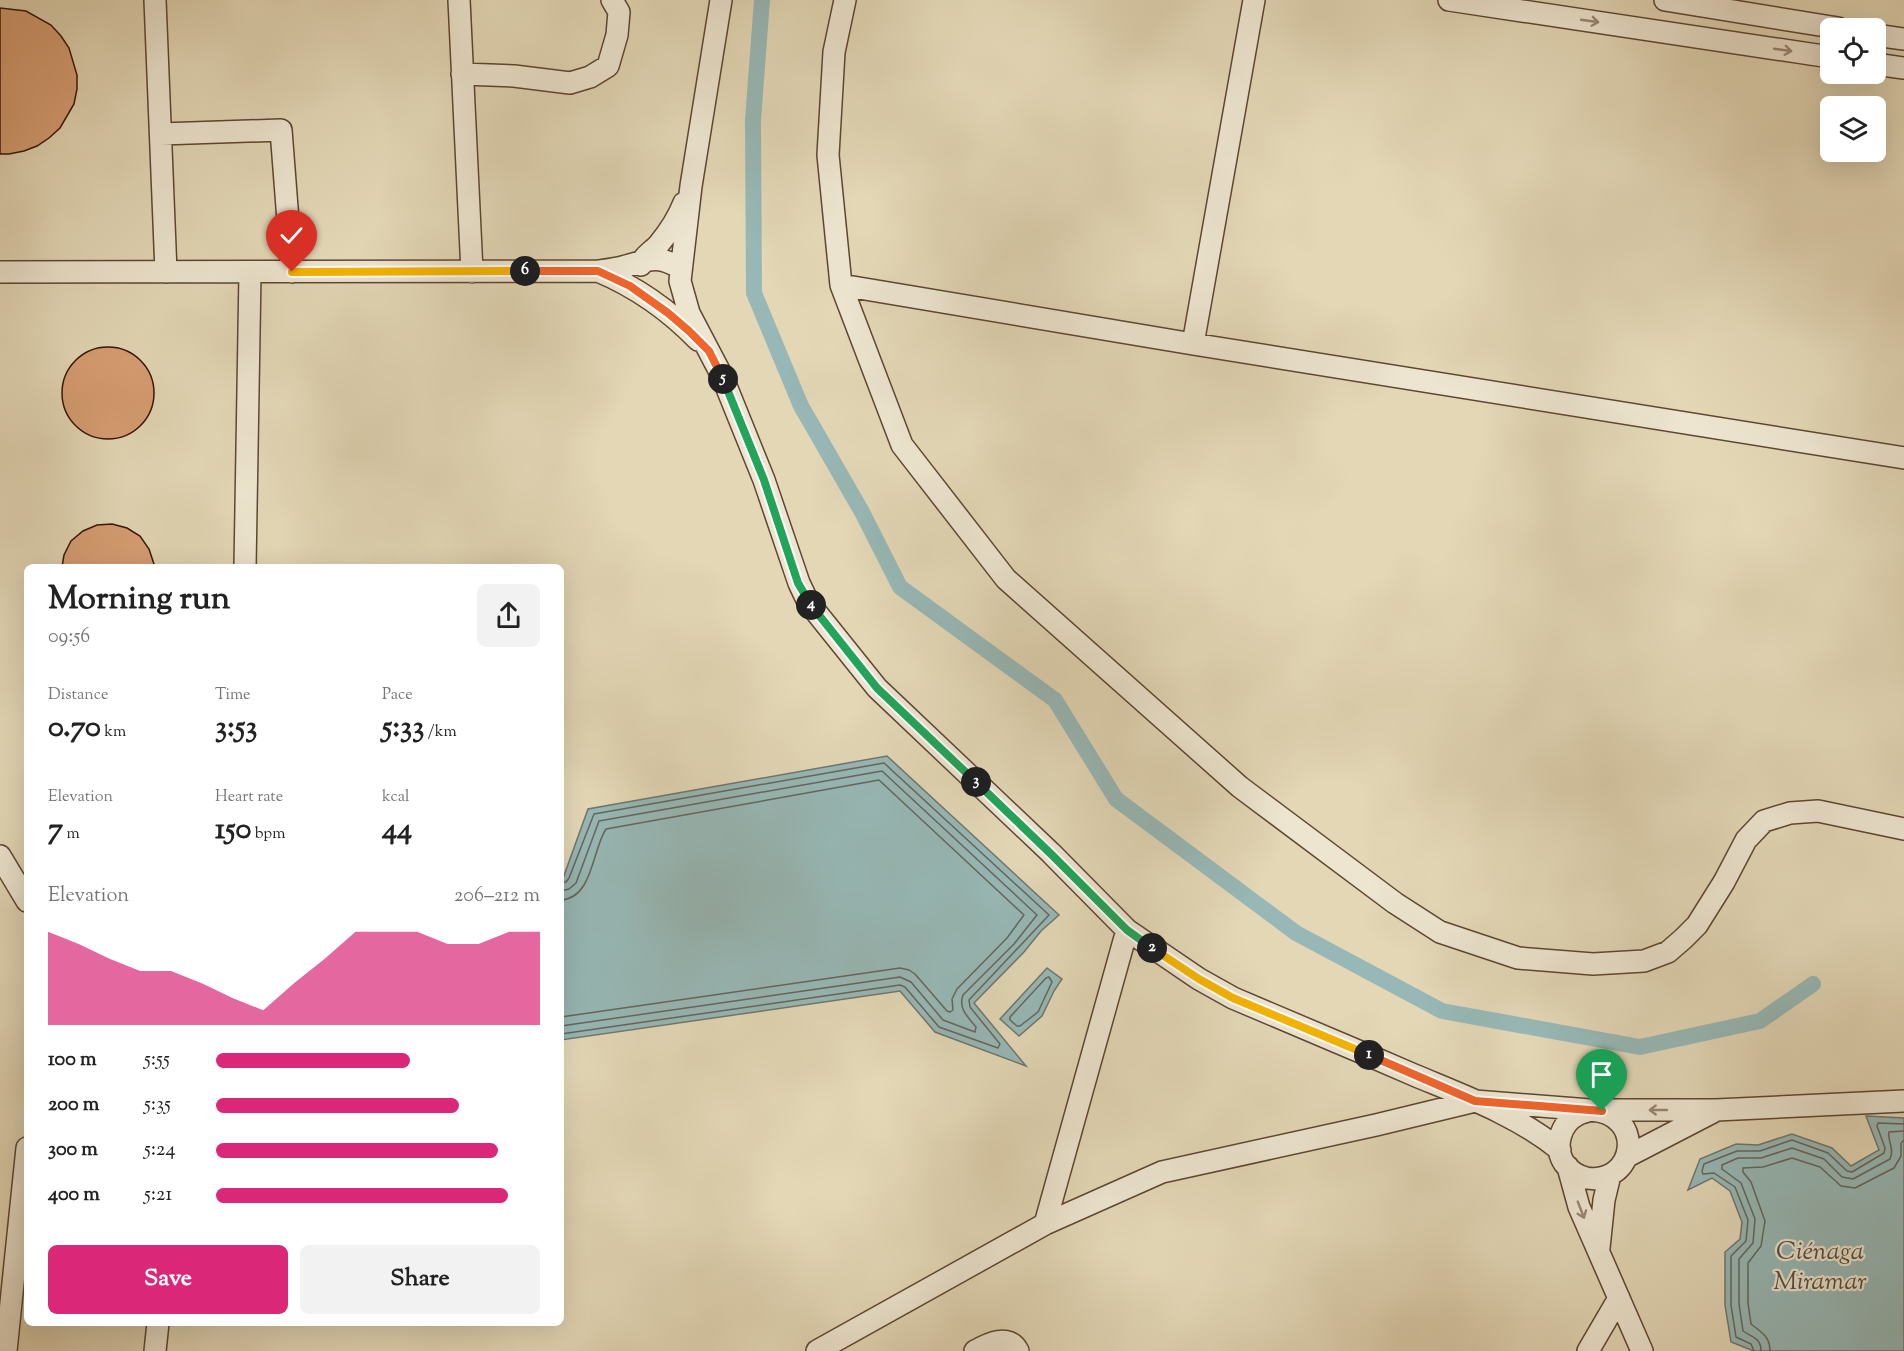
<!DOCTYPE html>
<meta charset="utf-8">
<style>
:root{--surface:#fff;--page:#f2f2f2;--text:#222;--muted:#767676;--accent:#db2777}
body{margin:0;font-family:"Sorts Mill Goudy",serif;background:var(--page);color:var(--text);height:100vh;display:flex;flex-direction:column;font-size:22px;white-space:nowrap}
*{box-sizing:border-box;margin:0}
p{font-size:20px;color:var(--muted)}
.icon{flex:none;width:33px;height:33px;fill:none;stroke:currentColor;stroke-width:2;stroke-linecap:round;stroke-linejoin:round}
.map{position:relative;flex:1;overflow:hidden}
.panel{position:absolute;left:24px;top:564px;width:540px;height:762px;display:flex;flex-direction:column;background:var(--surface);border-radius:9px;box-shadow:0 6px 24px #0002}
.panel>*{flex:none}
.buttons{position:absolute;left:1820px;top:18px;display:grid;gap:12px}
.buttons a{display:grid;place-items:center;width:66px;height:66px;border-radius:9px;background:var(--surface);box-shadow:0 6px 24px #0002;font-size:30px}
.pin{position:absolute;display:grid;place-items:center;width:51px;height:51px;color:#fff;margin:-62px -26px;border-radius:50% 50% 50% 0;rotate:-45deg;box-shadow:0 0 6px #0007}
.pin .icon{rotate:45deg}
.km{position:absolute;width:30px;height:30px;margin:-15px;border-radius:50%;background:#222;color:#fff;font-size:16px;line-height:30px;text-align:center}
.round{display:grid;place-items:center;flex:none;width:63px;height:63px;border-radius:9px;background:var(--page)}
.headline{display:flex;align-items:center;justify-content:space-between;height:102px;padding:0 24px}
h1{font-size:33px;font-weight:700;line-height:45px}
.figures{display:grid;grid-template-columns:repeat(3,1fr);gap:9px;height:102px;padding:6px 24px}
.figures div{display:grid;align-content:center}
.figures b{font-size:30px;font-weight:700}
.figures small{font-size:16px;font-weight:400}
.figures p{font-size:16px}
.chart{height:168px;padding:12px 24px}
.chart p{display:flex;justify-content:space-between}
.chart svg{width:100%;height:108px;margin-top:6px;fill:var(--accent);opacity:.7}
.cta{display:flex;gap:12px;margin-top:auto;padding:12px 24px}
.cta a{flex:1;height:69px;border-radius:9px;background:var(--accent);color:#fff;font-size:24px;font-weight:700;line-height:69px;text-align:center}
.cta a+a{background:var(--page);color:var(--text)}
ul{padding:0 24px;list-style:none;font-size:20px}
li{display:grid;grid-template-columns:96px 72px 1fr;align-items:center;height:45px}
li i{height:15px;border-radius:8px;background:var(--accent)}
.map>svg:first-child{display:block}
.water{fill:#97b8b6;stroke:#6f776f;stroke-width:1.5}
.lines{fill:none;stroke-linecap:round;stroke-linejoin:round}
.shore{stroke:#64665e;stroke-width:1.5}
.canal{stroke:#97b8b6;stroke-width:16}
.building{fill:#d89e74;stroke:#321505;stroke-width:1.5}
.minor-casing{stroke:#5e4631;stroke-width:24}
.minor{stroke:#ede5d0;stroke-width:21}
.oneway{stroke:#998775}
.split-1-casing{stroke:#fff;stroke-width:12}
.split-2-casing{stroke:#fff;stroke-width:12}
.split-3-casing{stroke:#fff;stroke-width:12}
.split-4-casing{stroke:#fff;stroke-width:12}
.split-5-casing{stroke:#fff;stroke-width:12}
.split-6-casing{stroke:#fff;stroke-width:12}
.split-7-casing{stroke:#fff;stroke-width:12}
.split-1{stroke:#f0652b;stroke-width:8}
.split-2{stroke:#f5b400;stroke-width:8}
.split-3{stroke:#22a559;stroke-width:8}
.split-4{stroke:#22a559;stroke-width:8}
.split-5{stroke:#22a559;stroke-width:8}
.split-6{stroke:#f0652b;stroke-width:8}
.split-7{stroke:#f5b400;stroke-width:8}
.labels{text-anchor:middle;stroke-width:4.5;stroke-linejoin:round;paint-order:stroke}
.water-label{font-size:26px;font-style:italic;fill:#554e43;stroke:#ede5d0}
</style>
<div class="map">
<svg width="1904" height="1351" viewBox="0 0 1904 1351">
<rect width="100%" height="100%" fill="#e3d7b6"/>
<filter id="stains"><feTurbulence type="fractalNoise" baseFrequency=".00333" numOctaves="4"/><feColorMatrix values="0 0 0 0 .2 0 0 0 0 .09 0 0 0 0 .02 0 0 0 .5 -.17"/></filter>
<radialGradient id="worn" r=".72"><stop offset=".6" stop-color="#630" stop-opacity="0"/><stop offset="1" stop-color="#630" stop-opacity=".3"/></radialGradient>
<path class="water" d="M887 756 1059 915 1041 931 1024 952 974 1003 1026 1066 935 1032 900 991 561 1040V884L588 809Z
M1047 968 1062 979 1054 991 1042 1016 1019 1036 1000 1019Z
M1866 1116 1904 1118V1351H1754L1731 1342 1725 1305V1252L1740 1239 1742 1222 1730 1191 1712 1178 1688 1190 1700 1159 1736 1144 1758 1145 1792 1134 1832 1148 1851 1166 1879 1150Z"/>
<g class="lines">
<path class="shore" d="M561 883 566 882 569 878 594 814 884 763 1049 915 969 1000 970 1007 1000 1044 998 1048 939 1027 905 987 900 985 561 1034
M561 891 569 889 576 883 599 821 882 771 1037 915 1014 944 963 995C958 1009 968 1017 976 1027L975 1032 943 1020 911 982 900 977 561 1026
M561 900C593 898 592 850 606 829L879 780 1024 915 1007 938 957 989 952 999 953 1010 950 1012 947 1011 915 974 909 970 900 968 561 1017
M1049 977 1052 982 1038 1012 1020 1026H1017L1010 1020V1017L1046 978Z
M1754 1351 1751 1344 1736 1337 1731 1305V1256L1746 1241 1748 1220 1735 1187 1714 1173 1703 1174 1702 1171 1704 1164 1737 1151H1760L1792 1140 1828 1153 1847 1171 1852 1172 1884 1153 1885 1148 1877 1126 1878 1123 1904 1124
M1761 1351C1761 1338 1752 1337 1743 1331L1739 1304V1259L1753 1243 1755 1219 1741 1183 1722 1169V1165L1738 1158H1761L1792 1148 1824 1159 1842 1177 1853 1179 1890 1159C1895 1148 1887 1141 1889 1132L1904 1131
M1770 1351C1770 1336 1761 1332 1751 1324L1748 1303V1263L1761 1246 1765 1221 1751 1182 1743 1172V1168L1763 1167 1792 1158 1820 1167 1841 1186 1855 1188 1894 1168 1901 1156V1143L1904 1140"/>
<path class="canal" d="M762 0 753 120 754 293 801 406 862 512 900 587 1055 700 1116 799 1296 933 1442 1011 1640 1047 1760 1021 1813 984"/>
</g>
<path class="building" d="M0 8 26 11 51 25 61 36 69 48 77 75V89L74 104 60 128 49 138 37 146 24 151 9 154H0Z
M62 393a46 46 0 1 1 92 0a46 46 0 1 1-92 0Z
M112 524 127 528 140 536 149 549 155 567H62L64 555 71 541 83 531 97 525Z"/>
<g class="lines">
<g class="minor-casing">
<path id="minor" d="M155 0 166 272
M459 0 472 272
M721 0 691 186 680 281 689 313 722 376 764 480 799 583 808 602 877 688 1051 853 1127 930 1199 979 1233 998C1294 1024 1354 1049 1414 1075 1464 1096 1517 1115 1560 1150
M845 0 834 52 828 155 841 285 902 445 1006 579 1240 787 1395 903 1440 932 1518 958 1593 964 1644 961 1668 952 1683 939 1697 925 1724 882 1746 840 1764 821 1790 813 1818 811 1904 829
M1449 0 1830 57
M1665 0 1838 28
M1875 35 1904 39
M1875 64 1904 68
M462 74 514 76 570 83 590 77 608 66 617 35 619 12 612 0
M161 134 281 130 292 272
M641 265C643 256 653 251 659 244 669 232 678 218 684 203
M598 271C636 287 670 311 698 340
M0 272 598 271C607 270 617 269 626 266 649 260 657 254 680 268
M841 285 1193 344 1904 458
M1193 344 1254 0
M245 567 250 273
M0 856 27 901
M1626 1157 1713 1112
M1568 1167 1579 1207 1642 1351
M1045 1224 1127 930
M1599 1248 1604 1200 1610 1175
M6 1351 27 1148
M155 1351 158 1323
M817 1351 1045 1224 1162 1172 1376 1125 1475 1101 1590 1110C1647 1113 1636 1186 1586 1178 1578 1176 1569 1170 1564 1163 1554 1147 1560 1124 1577 1115 1580 1113 1586 1112 1590 1110H1716L1904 1101
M975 1351C988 1344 1009 1333 1018 1351
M1588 1351 1619 1298"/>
</g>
<use href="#minor" class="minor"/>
</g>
<defs><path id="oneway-shaft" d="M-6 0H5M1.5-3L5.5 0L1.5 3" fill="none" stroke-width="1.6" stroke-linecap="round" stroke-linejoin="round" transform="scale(1.5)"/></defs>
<g class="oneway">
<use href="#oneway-shaft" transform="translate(1590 21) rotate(8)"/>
<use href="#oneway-shaft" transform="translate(1783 50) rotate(8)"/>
<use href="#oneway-shaft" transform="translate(1658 1110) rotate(180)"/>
<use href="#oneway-shaft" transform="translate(1581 1210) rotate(69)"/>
</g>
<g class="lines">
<g class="split-1-casing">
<path id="split-1" d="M1369 1055 1475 1101 1602 1111"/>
</g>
<g class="split-2-casing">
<path id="split-2" d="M1152 948 1199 979 1233 998 1369 1055"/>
</g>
<g class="split-3-casing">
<path id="split-3" d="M976 782 1051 854 1127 930 1152 948"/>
</g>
<g class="split-4-casing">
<path id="split-4" d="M811 605 877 688 976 782"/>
</g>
<g class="split-5-casing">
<path id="split-5" d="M723 379 764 480 798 583 811 605"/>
</g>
<g class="split-6-casing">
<path id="split-6" d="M525 271H598L630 286 668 313 689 331 709 351 723 379"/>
</g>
<g class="split-7-casing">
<path id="split-7" d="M292 272 525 271"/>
</g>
<use href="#split-1" class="split-1"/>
<use href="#split-2" class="split-2"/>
<use href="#split-3" class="split-3"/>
<use href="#split-4" class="split-4"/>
<use href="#split-5" class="split-5"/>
<use href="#split-6" class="split-6"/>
<use href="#split-7" class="split-7"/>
</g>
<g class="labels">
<g class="water-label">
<text x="1820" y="1259">Ciénaga<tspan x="1820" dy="30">Miramar</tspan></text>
</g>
</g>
<rect width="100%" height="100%" filter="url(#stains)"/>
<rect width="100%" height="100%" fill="url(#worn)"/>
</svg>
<div class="buttons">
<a><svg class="icon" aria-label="locate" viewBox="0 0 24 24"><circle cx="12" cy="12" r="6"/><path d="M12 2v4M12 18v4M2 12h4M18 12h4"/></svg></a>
<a><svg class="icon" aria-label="layers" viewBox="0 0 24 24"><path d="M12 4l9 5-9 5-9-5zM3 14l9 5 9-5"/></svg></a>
</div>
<div class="pin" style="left:1602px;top:1111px;background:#1e9e55"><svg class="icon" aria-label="arrive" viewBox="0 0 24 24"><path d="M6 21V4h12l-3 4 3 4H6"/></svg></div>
<div class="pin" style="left:292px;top:272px;background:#d93025"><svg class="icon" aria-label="check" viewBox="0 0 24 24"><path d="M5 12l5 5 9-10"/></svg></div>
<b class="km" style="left:1369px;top:1055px">1</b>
<b class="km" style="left:1152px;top:948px">2</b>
<b class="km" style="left:976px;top:782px">3</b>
<b class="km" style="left:811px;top:605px">4</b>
<b class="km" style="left:723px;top:379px">5</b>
<b class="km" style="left:525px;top:271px">6</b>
<section class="panel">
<div class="headline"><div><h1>Morning run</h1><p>09:56</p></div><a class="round"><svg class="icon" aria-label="share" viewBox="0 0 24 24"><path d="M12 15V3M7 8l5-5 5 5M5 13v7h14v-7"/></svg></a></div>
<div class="figures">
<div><p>Distance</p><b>0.70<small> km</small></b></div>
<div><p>Time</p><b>3:53</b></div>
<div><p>Pace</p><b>5:33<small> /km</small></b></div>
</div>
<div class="figures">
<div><p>Elevation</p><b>7<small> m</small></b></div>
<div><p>Heart rate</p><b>150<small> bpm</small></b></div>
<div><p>kcal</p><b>44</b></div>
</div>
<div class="chart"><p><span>Elevation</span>206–212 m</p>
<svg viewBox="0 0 160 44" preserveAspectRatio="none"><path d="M0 44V6L10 11L20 17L30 22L40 22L50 27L60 33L70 38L80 27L90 17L100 6L110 6L120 6L130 11L140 11L150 6L160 6V44z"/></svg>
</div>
<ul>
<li><b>100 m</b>5:55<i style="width:60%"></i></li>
<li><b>200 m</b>5:35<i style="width:75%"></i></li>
<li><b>300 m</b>5:24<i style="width:87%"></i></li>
<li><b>400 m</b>5:21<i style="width:90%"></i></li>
</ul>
<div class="cta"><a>Save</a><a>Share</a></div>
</section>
</div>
